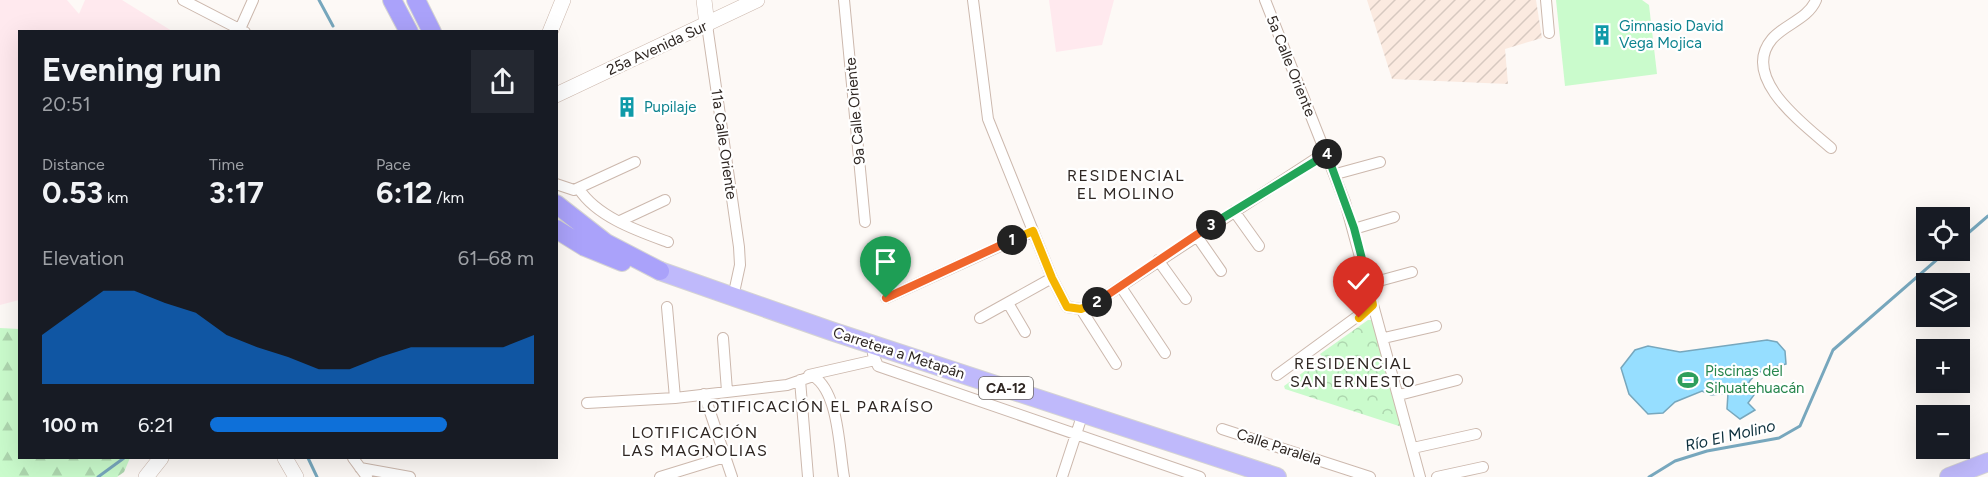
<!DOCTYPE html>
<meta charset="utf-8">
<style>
:root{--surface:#171b24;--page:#242831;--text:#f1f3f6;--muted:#9ea1a6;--accent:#0e70d9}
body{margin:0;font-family:Figtree,sans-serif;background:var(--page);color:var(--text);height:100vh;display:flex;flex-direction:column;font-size:22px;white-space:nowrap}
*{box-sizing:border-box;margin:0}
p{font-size:20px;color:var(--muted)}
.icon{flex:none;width:33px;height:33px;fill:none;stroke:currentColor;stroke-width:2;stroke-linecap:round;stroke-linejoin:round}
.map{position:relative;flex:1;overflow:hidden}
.details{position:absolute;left:18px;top:30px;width:540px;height:429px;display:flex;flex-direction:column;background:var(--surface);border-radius:0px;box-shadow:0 6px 24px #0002}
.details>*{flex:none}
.tools{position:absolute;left:1916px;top:207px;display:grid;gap:12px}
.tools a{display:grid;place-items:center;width:54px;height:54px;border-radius:0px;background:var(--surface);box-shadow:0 6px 24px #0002;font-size:30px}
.pin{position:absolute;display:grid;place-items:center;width:51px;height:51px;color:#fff;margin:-62px -26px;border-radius:50% 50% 50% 0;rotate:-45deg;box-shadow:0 0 6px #0007}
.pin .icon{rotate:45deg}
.km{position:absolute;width:30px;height:30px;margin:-15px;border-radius:50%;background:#222;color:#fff;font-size:16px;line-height:30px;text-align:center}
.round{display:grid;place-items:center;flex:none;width:63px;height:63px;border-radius:0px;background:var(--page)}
.headline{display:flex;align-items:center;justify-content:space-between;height:102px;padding:0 24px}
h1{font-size:33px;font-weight:700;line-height:45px}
.stats{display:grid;grid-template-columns:repeat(3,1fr);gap:9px;height:102px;padding:6px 24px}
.stats div{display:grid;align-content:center}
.stats b{font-size:30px;font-weight:700}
.stats small{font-size:16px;font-weight:400}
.stats p{font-size:16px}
.chart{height:168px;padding:12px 24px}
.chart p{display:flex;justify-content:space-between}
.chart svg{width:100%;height:108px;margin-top:6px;fill:var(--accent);opacity:.7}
ul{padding:0 24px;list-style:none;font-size:20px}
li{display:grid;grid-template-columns:96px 72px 1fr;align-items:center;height:45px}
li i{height:15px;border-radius:8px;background:var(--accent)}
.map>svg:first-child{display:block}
.industrial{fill:url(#industrial-furrows)}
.education{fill:#ffe9ee}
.grass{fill:#cafbcc}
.forest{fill:url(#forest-firs)}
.park{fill:url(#park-crowns)}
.water{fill:#96deff;stroke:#77a7bd;stroke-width:1.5}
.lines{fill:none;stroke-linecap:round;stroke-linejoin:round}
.stream{stroke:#77a7bd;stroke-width:3}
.minor-casing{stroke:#ccb8ad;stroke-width:12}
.secondary-casing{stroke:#ccb8ad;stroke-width:16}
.primary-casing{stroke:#d5d4d3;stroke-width:20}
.trunk-casing{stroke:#d5d4d3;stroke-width:20}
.minor{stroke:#fff;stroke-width:10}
.secondary{stroke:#fff;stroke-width:15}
.primary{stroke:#bfb9fb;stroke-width:18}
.trunk{stroke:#aaa2fa;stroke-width:18}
.split-1-casing{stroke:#fff;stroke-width:12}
.split-2-casing{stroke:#fff;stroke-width:12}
.split-3-casing{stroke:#fff;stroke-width:12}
.split-4-casing{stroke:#fff;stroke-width:12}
.split-5-casing{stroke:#fff;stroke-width:12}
.split-6-casing{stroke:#fff;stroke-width:12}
.split-1{stroke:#f0652b;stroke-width:8}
.split-2{stroke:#f5b400;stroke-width:8}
.split-3{stroke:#f0652b;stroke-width:8}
.split-4{stroke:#22a559;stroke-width:8}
.split-5{stroke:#22a559;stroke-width:8}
.split-6{stroke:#f5b400;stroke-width:8}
.labels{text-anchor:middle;stroke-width:4.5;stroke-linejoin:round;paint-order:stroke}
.shield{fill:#fff;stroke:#6d6865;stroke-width:1.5}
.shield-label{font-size:14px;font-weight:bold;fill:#2f2723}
.culture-label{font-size:15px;fill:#0d838f;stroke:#fff;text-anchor:start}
.street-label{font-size:15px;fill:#2f2723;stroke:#fff}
.leisure-label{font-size:15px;fill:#27864d;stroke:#fff;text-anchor:start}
.neighbourhood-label{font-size:16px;letter-spacing:1.5px;fill:#2f2723;stroke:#fff}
.water-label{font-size:16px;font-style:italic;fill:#0d303d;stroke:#fff}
</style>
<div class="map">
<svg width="1988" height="477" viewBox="0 0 1988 477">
<defs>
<pattern id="industrial-furrows" width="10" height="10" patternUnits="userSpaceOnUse" patternTransform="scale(1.5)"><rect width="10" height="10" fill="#fbeae0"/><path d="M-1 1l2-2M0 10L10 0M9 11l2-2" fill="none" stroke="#d7c9c0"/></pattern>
<pattern id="forest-firs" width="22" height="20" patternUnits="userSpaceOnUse" patternTransform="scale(1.5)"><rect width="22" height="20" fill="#cafbcc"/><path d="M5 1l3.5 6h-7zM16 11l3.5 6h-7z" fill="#aed7af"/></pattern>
<pattern id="park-crowns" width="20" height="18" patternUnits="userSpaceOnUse" patternTransform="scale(1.5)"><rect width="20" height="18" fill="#cafbcc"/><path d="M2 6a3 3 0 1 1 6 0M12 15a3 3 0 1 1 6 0" fill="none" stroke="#aed7af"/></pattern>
</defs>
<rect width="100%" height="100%" fill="#fdf9f6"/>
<path class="industrial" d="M1367 0H1536L1542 38 1505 49 1508 84 1392 79Z"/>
<path class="education" d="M0 0H67L79 14 85 0H122L172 31 20 32 19 300 0 305Z
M1049 0H1114L1102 45 1056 52Z"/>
<path class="grass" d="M1556 0H1642L1649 5 1657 74 1565 86Z"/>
<path class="forest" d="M0 328 19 329 20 458H130L124 472 117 477H0Z"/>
<path class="park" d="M1368 320H1373L1402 427 1285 389 1284 386 1323 358 1320 354Z"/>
<path class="water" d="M1767 340 1777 342 1785 351 1786 364C1771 368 1756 369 1748 384L1754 395 1748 403 1755 410 1740 419 1727 409 1728 393 1711 395 1702 391 1675 402 1663 413 1648 414 1629 394 1621 368 1635 350 1648 346 1680 352Z"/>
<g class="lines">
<path class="stream" d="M319 0 333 26
M1959 241 1988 216
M308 458 317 477
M98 477 124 458
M1649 477 1675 461 1707 451 1779 438 1800 426 1833 350 1948 250"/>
<g class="minor-casing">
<path id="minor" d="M183 0 245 32
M844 0 865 222
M973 0 988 119 1052 278 1067 307 1081 309 1089 307 1326 152
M1265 0 1345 202 1420 477
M1546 0 1549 33
M1816 0C1808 19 1785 24 1772 39 1739 78 1806 126 1831 148
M707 25 739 247 740 265 735 288
M240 29 253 0
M1336 174 1380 162
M556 184 574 190 635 162
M579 189C597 217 638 231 668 242
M1234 211 1259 246
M620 221 665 200
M1354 229 1394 217
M1196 235 1221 271
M1158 260 1186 299
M1368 284 1412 272
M1121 287 1165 353
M886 298 1033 231
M1008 303 1025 332
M667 307 675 398
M1081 309 1116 364
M980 318 1052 278
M723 338 727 391
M1384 338 1436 326
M873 345V354L878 366 1200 477
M809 375 875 360
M1277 375 1373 305
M800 380 808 477
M704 394 732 477
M1399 395 1457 380
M587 403 675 398 787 385 813 376C839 392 839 449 844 477
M1222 429 1370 477
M1413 448 1476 434
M353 458 367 477
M360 468 410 477
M660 477 725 457
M1062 477 1083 413
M1437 477 1483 467"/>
</g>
<g class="secondary-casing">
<path id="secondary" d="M704 0 707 25
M550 32 563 0
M556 95 757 0
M285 458 296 477
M146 477 161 458"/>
</g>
<g class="primary-casing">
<path id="primary" d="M660 271 831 331 1277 477
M1949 477 1988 462"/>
</g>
<g class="trunk-casing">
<path id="trunk" d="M392 0 409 32
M416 0 432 32
M556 204 606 243 660 271
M556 229 585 247 622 262"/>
</g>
<use href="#minor" class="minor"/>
<use href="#secondary" class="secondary"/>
<use href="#primary" class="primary"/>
<use href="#trunk" class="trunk"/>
</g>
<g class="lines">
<g class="split-1-casing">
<path id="split-1" d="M886 298 1012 240"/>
</g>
<g class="split-2-casing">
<path id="split-2" d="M1012 240 1033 231 1052 278 1067 307 1081 309 1097 302"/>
</g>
<g class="split-3-casing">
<path id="split-3" d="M1097 302 1211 225"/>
</g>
<g class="split-4-casing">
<path id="split-4" d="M1211 225 1327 154"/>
</g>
<g class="split-5-casing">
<path id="split-5" d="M1327 154 1354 228 1369 286"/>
</g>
<g class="split-6-casing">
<path id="split-6" d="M1359 318 1373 305 1369 286"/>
</g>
<use href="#split-1" class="split-1"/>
<use href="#split-2" class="split-2"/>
<use href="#split-3" class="split-3"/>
<use href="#split-4" class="split-4"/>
<use href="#split-5" class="split-5"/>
<use href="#split-6" class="split-6"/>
</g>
<defs>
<g id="building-bare" transform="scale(1.62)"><path d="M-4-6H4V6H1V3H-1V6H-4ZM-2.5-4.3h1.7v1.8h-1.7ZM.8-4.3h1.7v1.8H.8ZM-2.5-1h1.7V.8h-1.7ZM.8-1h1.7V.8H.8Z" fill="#0f9aa8" stroke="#fff" stroke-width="2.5" paint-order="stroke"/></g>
<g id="stadium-bare" transform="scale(1.62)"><path d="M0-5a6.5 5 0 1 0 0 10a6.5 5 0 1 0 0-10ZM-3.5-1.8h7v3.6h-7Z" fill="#2e9e5b" stroke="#fff" stroke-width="2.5" paint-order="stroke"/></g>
</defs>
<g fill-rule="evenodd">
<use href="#building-bare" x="1602" y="35"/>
<use href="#building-bare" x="627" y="107"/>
<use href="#stadium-bare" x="1688" y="380"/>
</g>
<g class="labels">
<rect class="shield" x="979" y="377" width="54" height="22" rx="4.5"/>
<g class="shield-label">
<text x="1006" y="393">CA-12</text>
</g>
<g class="culture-label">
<text x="1619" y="31">Gimnasio David<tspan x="1619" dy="17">Vega Mojica</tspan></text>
<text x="644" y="112">Pupilaje</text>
</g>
<g class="street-label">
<text transform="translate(657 48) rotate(-25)" y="5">25a Avenida Sur</text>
<text transform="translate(1291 66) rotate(68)" y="5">5a Calle Oriente</text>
<text transform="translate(855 111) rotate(-95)" y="5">9a Calle Oriente</text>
<text transform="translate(724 144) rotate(82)" y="5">11a Calle Oriente</text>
<text transform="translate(899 353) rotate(18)" y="5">Carretera a Metapán</text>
<text transform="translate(1279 447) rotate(18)" y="5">Calle Paralela</text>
</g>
<g class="leisure-label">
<text x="1705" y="376">Piscinas del<tspan x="1705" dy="17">Sihuatehuacán</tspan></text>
</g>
<g class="neighbourhood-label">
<text x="1126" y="181">RESIDENCIAL<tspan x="1126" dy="18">EL MOLINO</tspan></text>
<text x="1353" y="369">RESIDENCIAL<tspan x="1353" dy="18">SAN ERNESTO</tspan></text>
<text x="816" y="412">LOTIFICACIÓN EL PARAÍSO</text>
<text x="695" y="438">LOTIFICACIÓN<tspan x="695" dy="18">LAS MAGNOLIAS</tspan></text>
</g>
<g class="water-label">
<text transform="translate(1730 435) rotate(-13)" y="6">Río El Molino</text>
</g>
</g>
</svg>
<div class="tools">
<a><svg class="icon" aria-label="locate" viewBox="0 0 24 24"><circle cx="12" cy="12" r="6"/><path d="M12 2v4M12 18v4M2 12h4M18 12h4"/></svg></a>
<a><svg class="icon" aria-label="layers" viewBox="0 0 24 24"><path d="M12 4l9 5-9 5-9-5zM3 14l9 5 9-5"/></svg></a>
<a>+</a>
<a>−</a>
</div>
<div class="pin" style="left:886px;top:298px;background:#1e9e55"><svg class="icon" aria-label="arrive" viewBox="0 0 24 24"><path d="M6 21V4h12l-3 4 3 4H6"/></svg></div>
<div class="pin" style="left:1359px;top:318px;background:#d93025"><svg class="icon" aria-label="check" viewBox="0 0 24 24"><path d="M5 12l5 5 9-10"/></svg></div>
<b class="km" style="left:1012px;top:240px">1</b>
<b class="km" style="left:1097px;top:302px">2</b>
<b class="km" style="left:1211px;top:225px">3</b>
<b class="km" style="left:1327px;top:154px">4</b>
<section class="details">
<div class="headline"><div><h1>Evening run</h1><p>20:51</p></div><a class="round"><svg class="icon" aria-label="share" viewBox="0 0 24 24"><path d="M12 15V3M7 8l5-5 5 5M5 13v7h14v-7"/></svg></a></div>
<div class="stats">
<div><p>Distance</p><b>0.53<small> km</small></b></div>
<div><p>Time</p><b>3:17</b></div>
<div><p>Pace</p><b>6:12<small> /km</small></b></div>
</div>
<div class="chart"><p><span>Elevation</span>61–68 m</p>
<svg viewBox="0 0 160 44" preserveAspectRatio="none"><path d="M0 44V24L10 15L20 6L30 6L40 11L50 15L60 24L70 29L80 33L90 38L100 38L110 33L120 29L130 29L140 29L150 29L160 24V44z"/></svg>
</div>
<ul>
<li><b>100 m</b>6:21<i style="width:73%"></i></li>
</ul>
</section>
</div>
